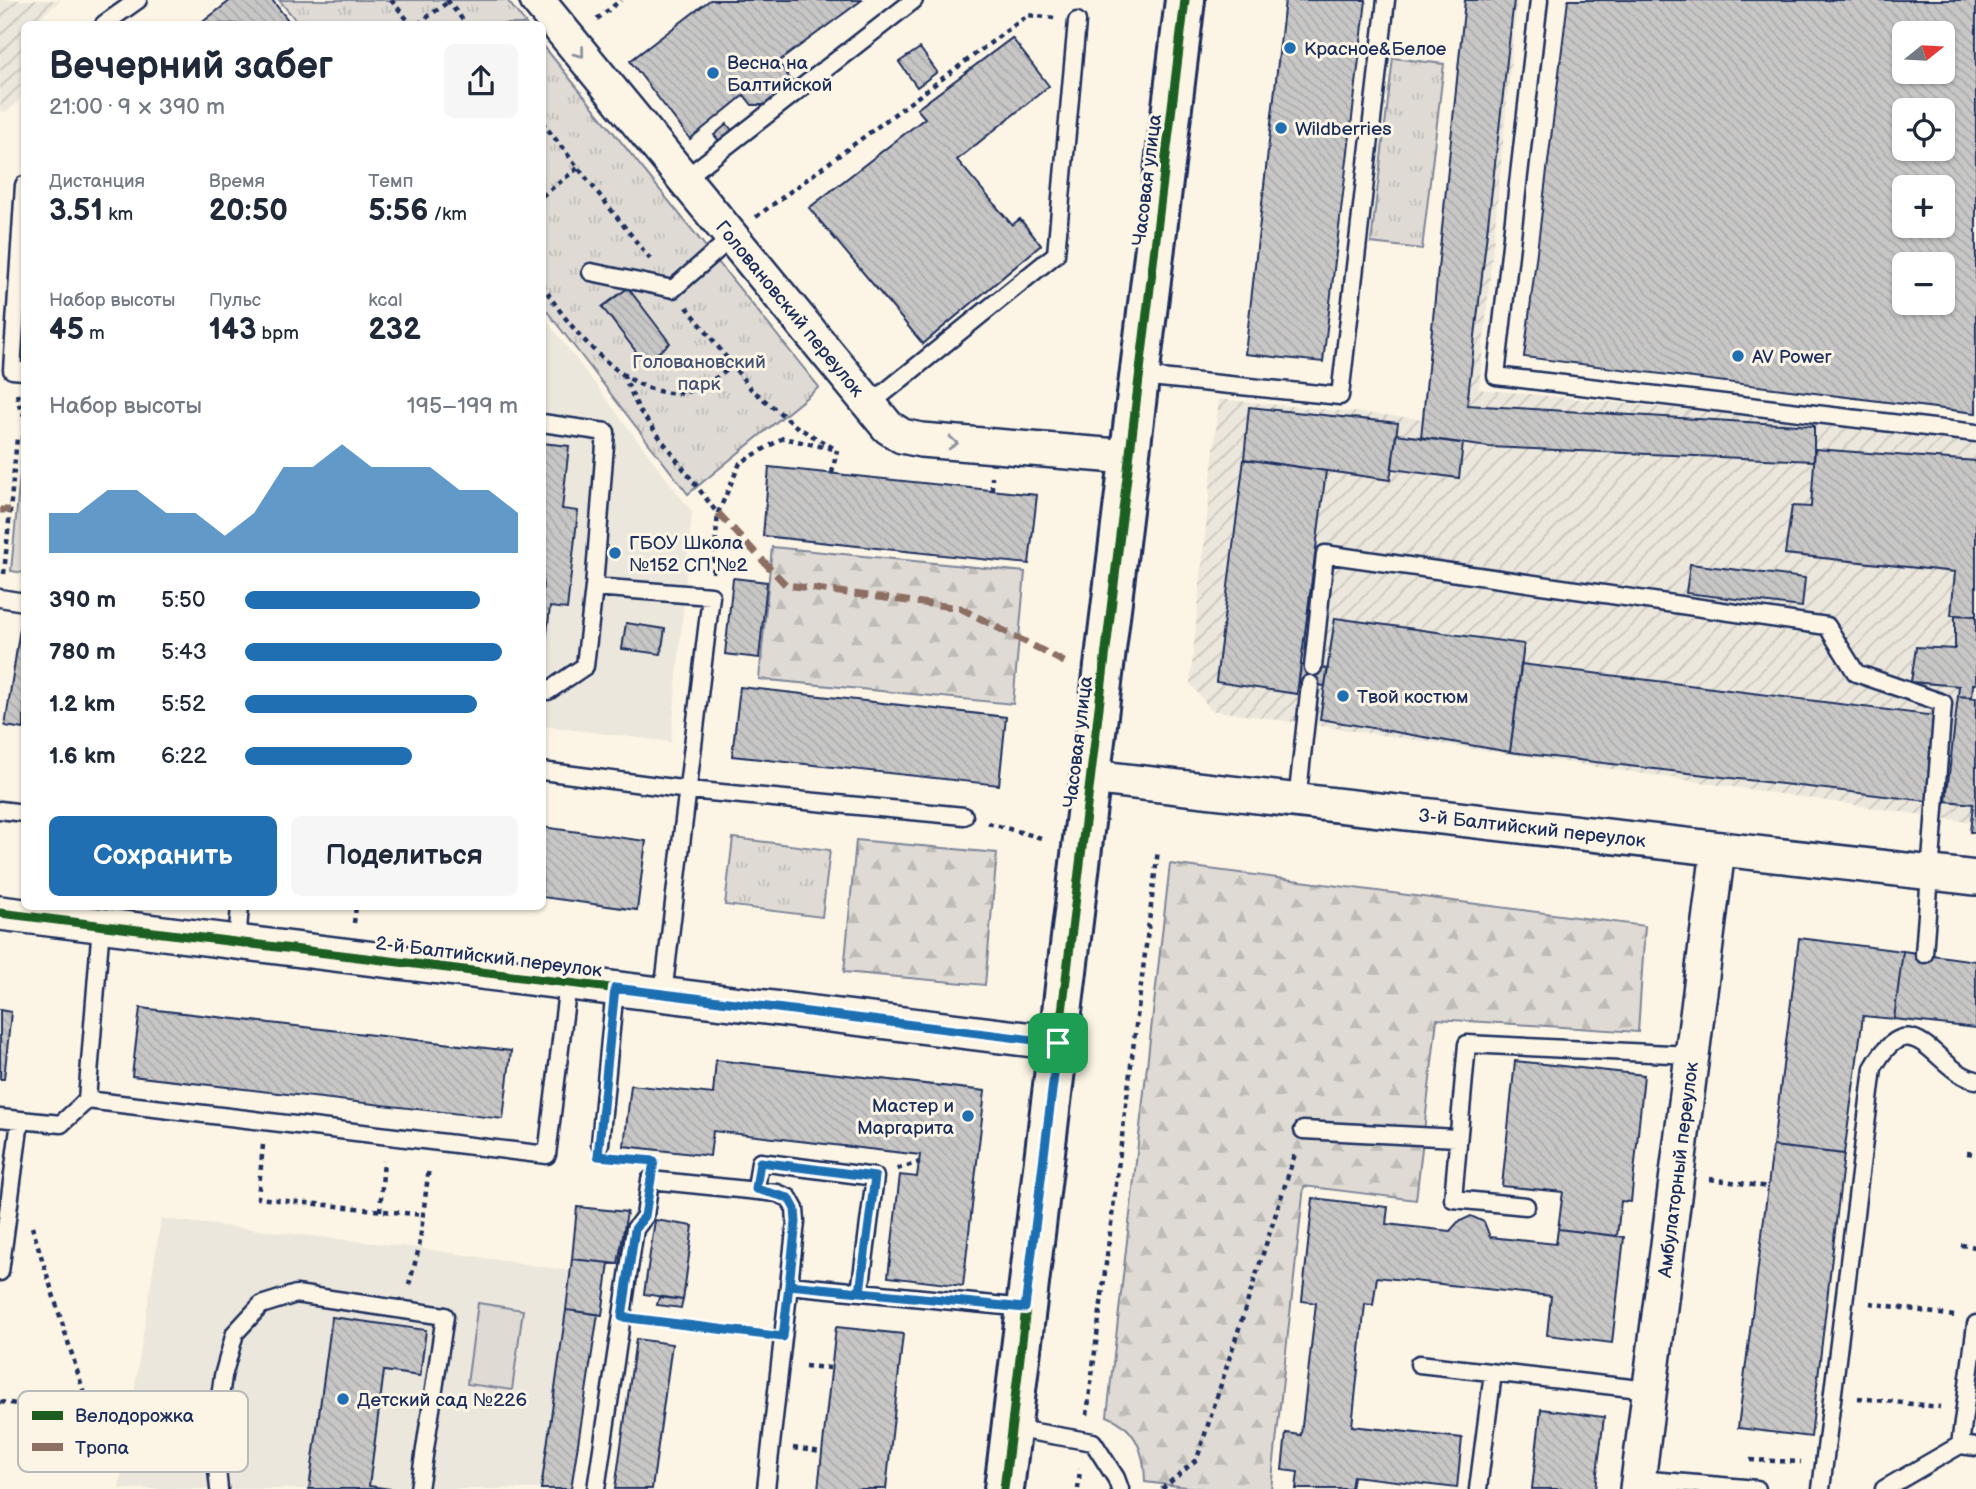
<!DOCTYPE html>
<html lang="ru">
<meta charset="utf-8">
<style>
:root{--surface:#fff;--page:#f6f6f7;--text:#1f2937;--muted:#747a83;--accent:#1f6fb2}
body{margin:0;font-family:"Balsamiq Sans",sans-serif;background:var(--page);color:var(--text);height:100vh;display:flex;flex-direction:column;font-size:26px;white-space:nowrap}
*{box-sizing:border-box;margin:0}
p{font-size:23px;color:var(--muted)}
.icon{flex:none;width:38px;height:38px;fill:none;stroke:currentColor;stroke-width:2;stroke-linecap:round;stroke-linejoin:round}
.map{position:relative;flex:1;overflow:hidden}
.sheet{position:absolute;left:21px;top:21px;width:525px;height:889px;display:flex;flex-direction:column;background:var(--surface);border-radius:10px;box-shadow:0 2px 5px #0004}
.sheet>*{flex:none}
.needle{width:46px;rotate:72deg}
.controls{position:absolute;left:1892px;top:21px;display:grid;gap:14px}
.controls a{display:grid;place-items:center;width:63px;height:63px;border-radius:10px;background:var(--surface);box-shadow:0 2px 5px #0004;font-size:35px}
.pin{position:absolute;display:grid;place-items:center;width:60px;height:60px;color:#fff;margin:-30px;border-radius:14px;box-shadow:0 4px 10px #0006}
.round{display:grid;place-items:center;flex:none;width:74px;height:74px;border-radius:10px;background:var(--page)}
.headline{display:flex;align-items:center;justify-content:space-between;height:119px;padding:0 28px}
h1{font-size:38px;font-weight:700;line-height:52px}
.metrics{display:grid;grid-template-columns:repeat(3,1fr);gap:10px;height:119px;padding:7px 28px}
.metrics div{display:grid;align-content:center}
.metrics b{font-size:30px;font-weight:700}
.metrics small{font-size:19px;font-weight:400}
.metrics p{font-size:19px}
.chart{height:196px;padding:14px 28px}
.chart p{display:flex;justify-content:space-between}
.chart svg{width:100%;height:126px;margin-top:7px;fill:var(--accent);opacity:.7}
.cta{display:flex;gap:14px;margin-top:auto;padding:14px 28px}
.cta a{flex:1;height:80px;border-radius:10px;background:var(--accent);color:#fff;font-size:28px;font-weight:700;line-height:80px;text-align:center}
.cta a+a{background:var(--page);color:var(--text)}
ul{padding:0 28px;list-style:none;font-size:23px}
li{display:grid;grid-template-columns:112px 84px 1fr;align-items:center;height:52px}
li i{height:18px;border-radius:9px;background:var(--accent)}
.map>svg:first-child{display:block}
.built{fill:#ece7dc}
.industrial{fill:url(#industrial-furrows)}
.green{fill:#dfdbd4;stroke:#7d8599;stroke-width:2}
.forest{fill:url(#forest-firs);stroke:#7d8599;stroke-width:2}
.park{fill:url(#park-tufts);stroke:#7d8599;stroke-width:2}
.building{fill:url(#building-back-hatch);stroke:#1b2f5e;stroke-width:2;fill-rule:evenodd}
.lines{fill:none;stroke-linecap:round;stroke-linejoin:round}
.service-casing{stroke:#1b2f5e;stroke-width:21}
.minor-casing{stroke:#1b2f5e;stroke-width:38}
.tertiary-casing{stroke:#1b2f5e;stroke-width:44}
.path{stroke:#1b2f5e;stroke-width:4.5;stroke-dasharray:5 5;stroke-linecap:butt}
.service{stroke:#fcf5e5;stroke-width:16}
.minor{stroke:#fcf5e5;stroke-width:33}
.tertiary{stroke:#fcf5e5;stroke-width:38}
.quiet{stroke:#8d6e63;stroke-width:7;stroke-dasharray:14 7;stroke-linecap:butt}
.cycleway-casing{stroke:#fcf5e5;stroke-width:13}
.cycleway{stroke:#1b5e20;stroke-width:9}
.oneway{stroke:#8c92a2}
.route-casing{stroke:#fff;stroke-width:14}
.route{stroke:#1f6fb2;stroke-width:9}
.poi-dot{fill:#1f6fb2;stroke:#fcf5e5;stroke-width:2.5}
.labels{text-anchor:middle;stroke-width:6;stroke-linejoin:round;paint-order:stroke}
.poi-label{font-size:19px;fill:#1b2f5e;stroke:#fcf5e5;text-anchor:start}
.street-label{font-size:19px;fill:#1b2f5e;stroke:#fcf5e5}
.park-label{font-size:19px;fill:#425176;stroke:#fcf5e5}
.key{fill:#fcf5e5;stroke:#b8babc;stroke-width:2}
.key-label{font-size:19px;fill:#1b2f5e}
</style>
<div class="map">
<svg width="1976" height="1489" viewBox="0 0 1976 1489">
<defs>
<pattern id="industrial-furrows" width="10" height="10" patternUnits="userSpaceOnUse" patternTransform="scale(1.75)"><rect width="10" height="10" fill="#ece7dc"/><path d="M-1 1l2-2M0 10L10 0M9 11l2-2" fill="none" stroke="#cac6bf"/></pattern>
<pattern id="forest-firs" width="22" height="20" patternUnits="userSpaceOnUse" patternTransform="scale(1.75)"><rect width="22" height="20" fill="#dfdbd4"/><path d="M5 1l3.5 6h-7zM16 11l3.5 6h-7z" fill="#bfbcb8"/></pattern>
<pattern id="park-tufts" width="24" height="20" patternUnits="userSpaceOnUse" patternTransform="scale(1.75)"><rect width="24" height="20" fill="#dfdbd4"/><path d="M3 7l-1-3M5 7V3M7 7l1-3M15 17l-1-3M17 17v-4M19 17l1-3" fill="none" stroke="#bfbcb8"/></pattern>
<pattern id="building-back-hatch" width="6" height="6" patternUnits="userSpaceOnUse" patternTransform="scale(1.75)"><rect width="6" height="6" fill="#c8c7c6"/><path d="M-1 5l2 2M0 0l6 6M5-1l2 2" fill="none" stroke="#ababac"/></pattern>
</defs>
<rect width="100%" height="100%" fill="#fcf5e5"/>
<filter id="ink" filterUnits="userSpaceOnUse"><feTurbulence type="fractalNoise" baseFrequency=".0143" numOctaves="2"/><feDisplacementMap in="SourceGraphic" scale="14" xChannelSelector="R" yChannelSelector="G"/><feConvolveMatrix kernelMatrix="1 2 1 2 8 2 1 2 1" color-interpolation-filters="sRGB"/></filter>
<g filter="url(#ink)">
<path class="built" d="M542 314 692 512 671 742 543 726Z
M161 1219 419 1248 570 1271 541 1489H119Z"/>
<path class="industrial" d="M0 0H61L32 24H24L20 99 7 112 0 111Z
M1465 0H1517L1479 389 1817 423 1976 444V823L1211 710 1190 683 1219 399 1424 419Z"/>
<path class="green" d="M22 454H24V573L11 571Z
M478 1303 523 1310 512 1390 467 1384Z"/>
<path class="forest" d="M772 547 1025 572 1013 704 759 679Z
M856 840 997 853 985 985 844 972Z
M1170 864 1645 926 1638 1032 1437 1019 1416 1200 1304 1186 1271 1489H1203L1145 1482C1145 1453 1136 1427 1107 1416Z"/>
<path class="park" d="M279 0H507L526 24H299Z
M542 44 819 387 688 494 543 306Z
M1393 58 1444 64 1422 249 1371 243Z
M733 838 830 850 822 917 725 905Z"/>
<path class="building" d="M231 0H272L291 24H200Z
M710 0H862L778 62 794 84 765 105H752L744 95 690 139 630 61Z
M1285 0H1366L1323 362 1245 354Z
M1465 0H1514L1467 405 1814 426V461L1489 447 1421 438Z
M1568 0H1976V413L1524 357ZM1904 33H1942V72H1904ZM1904 110H1942V149H1904ZM1904 187H1942V226H1904ZM1904 264H1942V303H1904Z
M1012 38 1049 86 957 160 1012 225 1020 219 1041 245 923 344 809 208 925 118 917 109Z
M920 48 937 72 917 87 899 62Z
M727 124 734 133 721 143 714 135Z
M628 288 670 343 645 363 602 307Z
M1249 407 1398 423 1390 480 1244 459Z
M1396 434 1463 443 1459 478 1392 469Z
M542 443 569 446 562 509 578 511 567 609 550 607 543 669Z
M1815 449 1976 461V616L1951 615 1955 572 1785 554 1792 506 1811 507Z
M1244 459 1326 471 1297 694 1216 682Z
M769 467 1037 495 1029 564 763 536Z
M1690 564 1805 578 1802 607 1686 593Z
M733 578 767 582 759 658 725 654Z
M23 609H24V729L5 726Z
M1955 615 1976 616V684H1973L1972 697 1958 696 1959 686 1911 682 1916 647 1955 649Z
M1335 618 1524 644 1510 752 1320 719Z
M626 623 665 629 661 654 622 649Z
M1521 664 1936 716 1927 801 1510 752Z
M1301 665 1328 669 1325 686 1299 682Z
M740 687 1006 717 999 785 732 756Z
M1958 696 1976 698V832H1970L1973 804 1946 801Z
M542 827 646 841 637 910 542 897Z
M1799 938 1903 951 1894 1019 1863 1016 1844 1154 1773 1146Z
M1903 951 1976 961V1028L1894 1019Z
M140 1008 511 1051 503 1119 132 1076Z
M0 1010 11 1012 4 1079H0Z
M716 1060 985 1091 963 1286 888 1277 900 1175 917 1177 920 1155 713 1131 710 1156 624 1146 631 1085 713 1094Z
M1515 1061 1644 1075 1631 1202 1621 1201 1617 1236 1558 1229 1563 1192 1502 1186Z
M1773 1146 1844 1154 1811 1437 1738 1428Z
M1313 1198 1388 1207 1386 1224 1450 1231 1458 1222 1471 1216 1484 1222 1490 1237 1556 1244 1558 1229 1624 1237 1612 1343 1547 1335 1551 1296 1377 1277 1373 1305 1365 1304 1352 1426 1462 1438 1457 1488 1353 1476 1351 1489H1296L1298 1472 1282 1470 1286 1433 1301 1435 1316 1303 1302 1301Z
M577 1207 627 1212 618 1264 572 1259Z
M655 1220 693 1226 683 1300 644 1294Z
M572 1259 609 1263 602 1315 566 1310Z
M659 1297 683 1300 681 1308 657 1305Z
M566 1310 598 1314 571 1489H541Z
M332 1317 426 1330 420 1376 384 1371 369 1486 391 1489H309Z
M836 1327 903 1334 886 1489H818Z
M636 1339 672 1344 652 1489H615Z
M1541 1409 1604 1417 1595 1489H1532Z"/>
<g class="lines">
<g class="service-casing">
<path id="service" d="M1539 0 1496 376 1976 433
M104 24 138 0
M683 180 914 0
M24 185 12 370 24 371
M591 272 673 289 731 238
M1140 376 1340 396 1386 0
M869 405 1056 254 1077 21
M542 423 606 432 594 587 711 596 663 994
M0 598 24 602
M1313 667 1325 554 1827 626 1856 673 1943 703 1924 954
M542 691H548L585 666 594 587
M542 771 689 790 964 816
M1297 801 1310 684
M0 810 24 813
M237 942 240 906
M87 1100 547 1155 568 983
M0 1118 61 1124 87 1100 101 925
M1303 1130 1457 1138
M600 1144 615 988
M756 1189 760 1162 875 1177 860 1292
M1526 1206 1453 1199 1467 1044 1691 1055
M0 1272 20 1121
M789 1285 1025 1308
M1419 1364 1649 1390
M1011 1428 1093 1442 1116 1478 1120 1489
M1960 1445 1976 1324
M1638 1479 1757 1489
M219 1489 214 1439 223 1376 235 1333 261 1305 296 1294 445 1316 419 1489
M596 1489 635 1229 645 1216 650 1180 777 1193 789 1198 795 1209 796 1222 766 1489
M1478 1489 1493 1373
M1821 1489 1873 1068C1913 996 1936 1073 1976 1080
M1884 1489 1960 1445 1976 1447"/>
</g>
<g class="minor-casing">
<g id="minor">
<path id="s1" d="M537 0 888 427 902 436 921 440 1130 457"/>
<path id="s2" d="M1091 777 1976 878"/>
<path d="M0 913 1058 1043"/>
<path id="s3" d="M1637 1489 1718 850"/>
</g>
</g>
<g class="tertiary-casing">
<path id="tertiary" d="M1004 1489 1185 0"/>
</g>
<path class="path" d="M391 0 411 24
M447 0 466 24
M597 19 621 0
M418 24 448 2
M542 122 650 259
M542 196 578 168
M756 217 1028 15 1055 18
M542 284C567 326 626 398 681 393 699 391 719 375 734 366
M687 307 751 389 797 427 837 450
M623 374 639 410 717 513
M17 394 21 413 24 414
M832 473 837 450
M992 490V477
M713 573 718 513 740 463 783 438 833 449
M4 574 17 438 24 439
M988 823 1045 839
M354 923 356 906
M263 1145 258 1198 424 1215
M1967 1153 1976 1154
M618 1158 637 1159
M897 1169 920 1162
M1710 1179 1768 1187
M380 1211 384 1161
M1961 1245 1976 1247
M409 1285 419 1248 429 1167
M1870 1303 1954 1316
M644 1320 760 1334
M805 1366 831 1368
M1858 1398 1940 1407
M0 1402 90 1412 32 1227
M1087 1415 1158 850
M793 1448 822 1452
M1750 1460 1801 1462
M1078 1489 1080 1469
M1162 1489 1197 1459 1295 1154"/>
<use href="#service" class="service"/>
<use href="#minor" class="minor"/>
<use href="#tertiary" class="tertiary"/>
<path class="quiet" d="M0 510H10
M718 513 786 585 960 608 1066 663"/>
<g class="cycleway-casing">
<path id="cycleway" d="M0 913 1058 1043
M1004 1489 1185 0"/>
</g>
<use href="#cycleway" class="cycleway"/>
</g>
<defs><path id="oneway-chevron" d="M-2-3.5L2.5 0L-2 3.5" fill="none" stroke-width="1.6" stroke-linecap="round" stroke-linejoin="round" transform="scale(1.75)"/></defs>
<g class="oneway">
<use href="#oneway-chevron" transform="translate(580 53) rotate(51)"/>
<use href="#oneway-chevron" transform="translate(953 443) rotate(4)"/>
</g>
</g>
<g class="lines" filter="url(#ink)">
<g class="route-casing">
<path id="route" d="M1058 1043 1025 1308 789 1285 796 1222 795 1209 789 1198 756 1189 760 1162 875 1177 860 1292 789 1285 783 1337 622 1317 635 1229 645 1216 654 1161 598 1156 615 988 1058 1043"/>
</g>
<use href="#route" class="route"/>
</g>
<g class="poi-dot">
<circle cx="1290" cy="48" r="7"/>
<circle cx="713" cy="73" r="7"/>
<circle cx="1281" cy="128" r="7"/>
<circle cx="1738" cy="356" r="7"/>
<circle cx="615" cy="553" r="7"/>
<circle cx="1343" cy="696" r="7"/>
<circle cx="968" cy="1116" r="7"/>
<circle cx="343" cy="1399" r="7"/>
</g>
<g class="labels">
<g class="poi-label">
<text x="1304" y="55">Красное&amp;Белое</text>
<text x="727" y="69">Весна на<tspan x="727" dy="22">Балтийской</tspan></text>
<text x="1295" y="135">Wildberries</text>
<text x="1752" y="363">AV Power</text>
<text x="629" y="549">ГБОУ Школа<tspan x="629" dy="22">№152 СП №2</tspan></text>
<text x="1357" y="703">Твой костюм</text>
<text x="954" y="1112" text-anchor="end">Мастер и<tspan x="954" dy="22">Маргарита</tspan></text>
<text x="357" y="1406">Детский сад №226</text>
</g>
<g class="street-label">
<text transform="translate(1146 180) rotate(-83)" y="7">Часовая улица</text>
<text dy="7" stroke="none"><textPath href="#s1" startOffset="399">Головановский переулок</textPath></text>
<text transform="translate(1077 742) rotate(-83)" y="7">Часовая улица</text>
<text dy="7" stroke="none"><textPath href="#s2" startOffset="444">3-й Балтийский переулок</textPath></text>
<text transform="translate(489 956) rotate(7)" y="7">2-й Балтийский переулок</text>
<text dy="7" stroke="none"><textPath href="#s3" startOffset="322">Амбулаторный переулок</textPath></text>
</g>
<g class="park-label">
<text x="699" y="368">Головановский<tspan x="699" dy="22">парк</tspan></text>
</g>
</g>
<rect x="18" y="1391" width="230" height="81" rx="10" class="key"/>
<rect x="32" y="1411" width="31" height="9" fill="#1b5e20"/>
<rect x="32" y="1443" width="31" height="8" fill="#8d6e63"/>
<g class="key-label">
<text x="75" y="1422">Велодорожка</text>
<text x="75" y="1454">Тропа</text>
</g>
</svg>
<div class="controls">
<a><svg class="needle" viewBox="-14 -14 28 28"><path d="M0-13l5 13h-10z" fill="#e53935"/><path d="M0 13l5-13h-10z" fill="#747a83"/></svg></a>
<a><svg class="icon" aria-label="locate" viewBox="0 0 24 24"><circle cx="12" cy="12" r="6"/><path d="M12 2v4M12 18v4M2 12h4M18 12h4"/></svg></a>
<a>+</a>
<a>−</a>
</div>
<div class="pin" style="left:1058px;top:1043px;background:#1e9e55"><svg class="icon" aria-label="arrive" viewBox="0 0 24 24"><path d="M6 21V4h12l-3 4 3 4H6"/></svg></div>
<section class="sheet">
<div class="headline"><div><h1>Вечерний забег</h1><p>21:00 · 9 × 390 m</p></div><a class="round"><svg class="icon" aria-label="share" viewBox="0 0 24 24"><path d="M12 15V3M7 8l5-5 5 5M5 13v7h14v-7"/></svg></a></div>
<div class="metrics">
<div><p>Дистанция</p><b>3.51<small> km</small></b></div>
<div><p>Время</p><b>20:50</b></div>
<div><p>Темп</p><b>5:56<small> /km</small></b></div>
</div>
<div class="metrics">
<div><p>Набор высоты</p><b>45<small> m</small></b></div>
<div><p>Пульс</p><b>143<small> bpm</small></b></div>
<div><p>kcal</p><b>232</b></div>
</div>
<div class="chart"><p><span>Набор высоты</span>195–199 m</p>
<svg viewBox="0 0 160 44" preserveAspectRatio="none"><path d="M0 44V30L10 30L20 22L30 22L40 30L50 30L60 38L70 30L80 14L90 14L100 6L110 14L120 14L130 14L140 22L150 22L160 30V44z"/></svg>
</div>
<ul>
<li><b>390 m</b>5:50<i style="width:86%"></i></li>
<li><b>780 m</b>5:43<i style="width:94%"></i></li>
<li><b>1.2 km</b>5:52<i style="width:85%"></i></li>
<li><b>1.6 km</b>6:22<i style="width:61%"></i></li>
</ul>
<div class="cta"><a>Сохранить</a><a>Поделиться</a></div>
</section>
</div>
